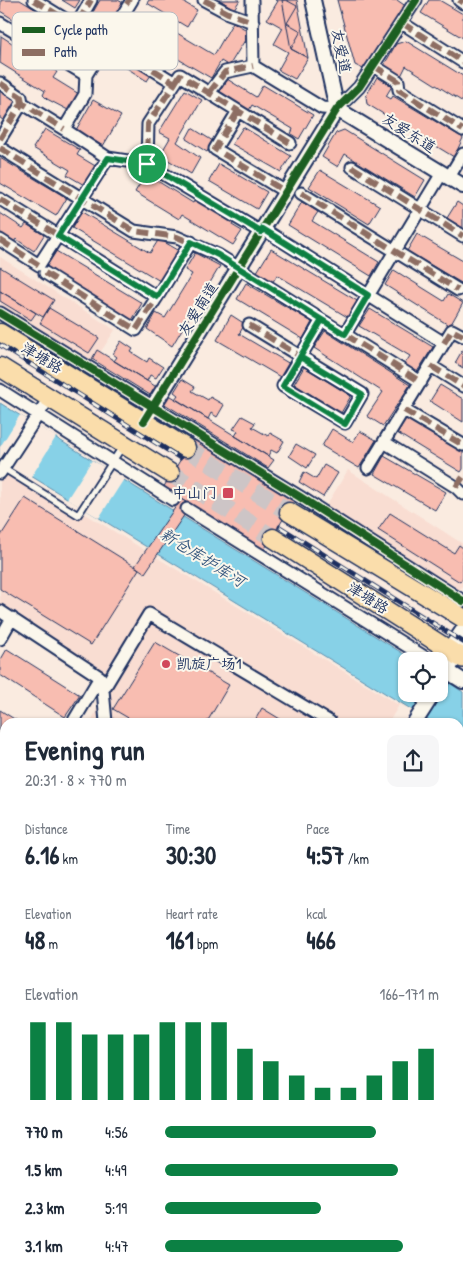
<!DOCTYPE html>
<meta charset="utf-8">
<style>
:root{--surface:#fff;--page:#f6f6f7;--text:#1f2937;--muted:#747a83;--accent:#0b8043}
body{margin:0;font-family:"Patrick Hand","LXGW WenKai TC",sans-serif;background:var(--page);color:var(--text);height:100vh;display:flex;flex-direction:column;font-size:19px;white-space:nowrap}
*{box-sizing:border-box;margin:0}
p{font-size:16px;color:var(--muted)}
.icon{flex:none;width:28px;height:28px;fill:none;stroke:currentColor;stroke-width:2;stroke-linecap:round;stroke-linejoin:round}
.map{position:relative;flex:1;overflow:hidden}
.details{position:absolute;left:0px;top:718px;width:464px;height:556px;display:flex;flex-direction:column;background:var(--surface);border-radius:15px 15px 0 0;box-shadow:0 1px 4px #0004}
.details>*{flex:none}
.controls{position:absolute;left:398px;top:652px;display:grid;gap:10px}
.controls a{display:grid;place-items:center;width:50px;height:50px;border-radius:10px;background:var(--surface);box-shadow:0 1px 4px #0004;font-size:25px}
.pin{position:absolute;display:grid;place-items:center;width:42px;height:42px;color:#fff;margin:-21px;border:2px solid #fff;border-radius:50%;box-shadow:0 1px 5px #0007}
.round{display:grid;place-items:center;flex:none;width:52px;height:52px;border-radius:10px;background:var(--page)}
.summary{display:flex;align-items:center;justify-content:space-between;height:85px;padding:0 25px}
h1{font-size:28px;font-weight:700;line-height:38px}
.stats{display:grid;grid-template-columns:repeat(3,1fr);gap:8px;height:85px;padding:5px 25px}
.stats div{display:grid;align-content:center}
.stats b{font-size:25px;font-weight:700}
.stats small{font-size:14px;font-weight:400}
.stats p{font-size:14px}
.chart{height:140px;padding:10px 25px}
.chart p{display:flex;justify-content:space-between}
.chart svg{width:100%;height:90px;margin-top:5px;stroke:var(--accent);stroke-width:6}
ul{padding:0 25px;list-style:none;font-size:16px}
li{display:grid;grid-template-columns:80px 60px 1fr;align-items:center;height:38px}
li i{height:12px;border-radius:6px;background:var(--accent)}
.map>svg:first-child{display:block}
.built{fill:#f9ddd2}
.green{fill:#c2e8a2;stroke:#6e8c80}
.water{fill:#87d1e7;stroke:#5c90b0}
.pier{fill:#faebe0}
.building{fill:#f8bdb1;stroke:#1b2f5e}
.lines{fill:none;stroke-linecap:round;stroke-linejoin:round}
.primary-tunnel{stroke:#cdc5c6;stroke-width:18;stroke-dasharray:18 9;stroke-linecap:butt}
.service-casing{stroke:#1b2f5e;stroke-width:9}
.minor-casing{stroke:#1b2f5e;stroke-width:15}
.tertiary-casing{stroke:#1b2f5e;stroke-width:18}
.primary-casing{stroke:#1b2f5e;stroke-width:21}
.trunk-casing{stroke:#1b2f5e;stroke-width:22}
.service{stroke:#fbf7ec;stroke-width:5.5}
.minor{stroke:#fbf7ec;stroke-width:11}
.tertiary{stroke:#fbf7ec;stroke-width:14}
.primary{stroke:#faddab;stroke-width:18}
.trunk{stroke:#faddab;stroke-width:19}
.rail-casing{stroke:#1b2f5e;stroke-width:5}
.rail{stroke:#fbf7ec;stroke-width:3;stroke-dasharray:9;stroke-linecap:butt}
.quiet{stroke:#8d6e63;stroke-width:6;stroke-dasharray:12 6;stroke-linecap:butt}
.cycleway-casing{stroke:#fbf7ec;stroke-width:11}
.cycleway{stroke:#1b5e20;stroke-width:8}
.route-casing{stroke:#fff;stroke-width:10}
.route{stroke:#0b8043;stroke-width:6}
.poi-dot{fill:#d1495b;stroke:#fbf7ec;stroke-width:2}
.labels{text-anchor:middle;stroke-width:4;stroke-linejoin:round;paint-order:stroke}
.street-label{font-size:15px;fill:#1b2f5e;stroke:#fbf7ec}
.poi-label{font-size:15px;fill:#1b2f5e;stroke:#fbf7ec;text-anchor:end}
.water-label{font-size:16px;font-style:italic;fill:#365880;stroke:#fbf7ec}
.key{fill:#fbf7ec;stroke:#b8bbc1;stroke-width:1}
.key-label{font-size:14px;fill:#1b2f5e}
</style>
<div class="map">
<svg width="463" height="1273" viewBox="0 0 463 1273">
<rect width="100%" height="100%" fill="#faebe0"/>
<filter id="ink" filterUnits="userSpaceOnUse"><feTurbulence type="fractalNoise" baseFrequency=".02" numOctaves="2"/><feDisplacementMap in="SourceGraphic" scale="10" xChannelSelector="R" yChannelSelector="G"/><feConvolveMatrix kernelMatrix="1 2 1 2 8 2 1 2 1" color-interpolation-filters="sRGB"/></filter>
<g filter="url(#ink)">
<path class="built" d="M0 257 115 330 94 362 0 305Z
M0 462 399 705 389 722H91L106 690 0 618Z
M348 470 463 544V585L459 591 326 506Z"/>
<path class="green" d="M5 858V929L0 926V866Z
M459 1141 463 1144V1220L459 1217Z"/>
<path class="water" d="M0 403 415 661H406V694H439V676L463 692V742L459 739V722H432L0 457Z"/>
<path class="pier" d="M20 415 56 437 30 479 0 460V447Z
M92 460 124 479 99 518 67 499Z"/>
<path class="building" d="M1 0H20L76 34 81 33 100 0H118L123 3 94 52 74 57 0 11Z
M62 0H80L75 8Z
M149 0H180L197 10 187 27 147 3Z
M220 0H240L234 9Z
M275 0H286L297 6 287 23 301 31 291 49 308 58 295 79 278 70 288 52 274 44 283 28 267 19 278 1Z
M282 0H297L308 58 291 49Z
M337 0H397L407 7 367 71 355 65Z
M429 0H439L463 14V38L421 13Z
M233 22 250 32 229 66 221 61 211 78 166 52 159 64 121 40 131 24 169 46 177 33 214 55Z
M1 36 57 72 53 78 79 94 68 110 47 99 43 95 45 91 0 63Z
M406 41 463 76V102L406 66 401 76 384 65 396 44Z
M113 48 153 72 147 81 108 56Z
M377 77 392 86 386 96 391 99 393 96 463 138 454 157 367 104 366 96Z
M227 79 256 97 263 85 313 115 299 139 291 134 293 129 252 105 248 112 218 95Z
M0 89 19 101 6 122 0 118Z
M185 90 202 100 177 142 200 158 191 174 160 155 170 138 159 132Z
M93 100 121 116 103 146 76 130Z
M243 127 291 156 281 172 232 144Z
M192 128 213 141 207 152 186 139Z
M45 129 80 150 77 155 97 167 86 186 67 175 70 170 33 148Z
M344 130 425 180 415 197 345 154 338 167 322 157 336 133Z
M0 158 67 198 56 216 0 183Z
M219 164 267 192 257 209 209 181Z
M320 170 380 206 369 224 309 187Z
M146 174 193 203 195 199 234 222 232 225 242 231 233 245 182 214 179 219 135 192Z
M302 202 318 212 312 221 379 262 371 276 288 225Z
M457 202 463 206V228L447 218Z
M82 212 150 253 159 239 178 250 160 281 72 228Z
M0 213 23 228 26 224 44 235 34 251 16 239 13 244 0 236Z
M417 234 463 261V284L407 251Z
M271 249 359 302 349 318 277 275 271 285 255 275Z
M56 251 142 303 131 322 45 269Z
M195 253 220 266 172 346 147 329 156 313 165 318 192 274 185 270Z
M0 267 54 300 43 317 0 291Z
M394 270 444 301 448 294 463 303 450 326 385 285Z
M246 283 312 322 303 339 237 299Z
M0 291 36 313 31 320 0 301Z
M49 308 99 338 89 353 40 323Z
M370 309 433 347 417 372 404 365 410 356 359 326Z
M231 315 245 324 239 334 290 364 282 378 217 340Z
M325 331 410 385 383 426 367 416 383 392 314 348Z
M121 341 133 349 131 352 147 362 149 358 163 367 156 378 150 375 147 381 114 361 117 357 113 354Z
M463 349V368L455 363Z
M97 350 274 460 268 468 92 359Z
M304 367 351 396 341 413 294 384Z
M182 379 195 387 192 391 208 400 210 397 224 405 217 417 211 413 208 419 175 399 178 395 174 392Z
M440 385 463 399V422L430 401Z
M242 416 255 423 252 427 268 436 270 433 284 441 277 453 271 450 268 456 235 436 238 431 233 429Z
M407 416 463 451V469L461 472 397 433Z
M332 429 353 442 360 431 376 440 359 468 322 446Z
M194 438 295 500 264 550 163 488Z
M296 444 315 455 307 468 289 456Z
M384 456 446 492 435 510 374 474Z
M324 465 338 473 323 497 299 482 304 472 316 479Z
M25 498 139 569 91 645 0 589V537Z
M181 499 191 505 145 573 135 566Z
M390 513 454 553 459 545 463 548V577L460 582 378 530Z
M155 642 229 685 207 722H135L113 709Z
M7 649 80 695 65 717 0 675V661Z
M262 708 285 722H254Z
M0 710 19 722H5V740L0 737Z
M0 776 5 779V804L0 801Z
M459 831 463 833V861L459 858Z
M459 949 463 952V961L459 968Z
M463 1021V1076L459 1074V1028Z"/>
<g class="lines">
<path class="primary-tunnel" d="M186 448 289 512
M170 473 273 538"/>
<g class="service-casing">
<path id="service" d="M3 468 78 515 122 447
M0 1259 5 1258"/>
</g>
<g class="minor-casing">
<path id="minor" d="M34 0 76 26 91 0
M204 0 228 13 253 22
M252 0 253 66 322 108 337 109 359 87 416 0
M459 0 463 3
M0 23 86 75 132 0
M402 23 463 62
M107 41 175 83 148 124 147 164 261 232
M374 66 398 81 399 90 463 130
M0 83 21 97 22 103
M175 83 180 75 290 143
M209 93 225 72 253 66
M238 111 215 149 286 192
M0 139 22 103 64 129
M0 148 134 231 177 237 218 255 421 382
M108 158 147 164
M352 167 463 236
M449 177 463 154
M301 193 458 290
M0 199 157 297 191 242
M263 229 444 343 368 468
M0 240 39 265 108 158 64 129 85 94 86 75
M45 273 136 330 157 297
M0 313 300 497 463 601
M249 325 362 394 345 423 283 386 322 320
M345 334 442 173
M444 343 452 330 463 336
M431 366 463 386
M0 390 173 500
M404 410 463 445
M384 442 456 487 463 494
M0 473 49 398
M187 509 431 661
M0 611 100 677 73 722
M0 639 12 618
M106 722 103 690 149 614 330 722
M0 748 5 751
M459 826 463 828
M0 842 5 833
M459 941 463 944
M459 980 463 973
M459 1002 463 1005
M459 1112 463 1114"/>
</g>
<g class="tertiary-casing">
<path id="tertiary" d="M313 0 337 109
M337 109 463 186
M144 421 337 109
M448 652 463 630
M447 671 463 681
M439 684 463 645
M415 722 433 694
M0 988 5 991
M447 1269 454 1273"/>
</g>
<g class="primary-casing">
<path id="primary" d="M0 333 186 448
M0 367 170 473
M289 512 463 618
M273 538 457 655"/>
</g>
<g class="trunk-casing">
<path id="trunk" d="M457 655 463 658"/>
</g>
<use href="#service" class="service"/>
<use href="#minor" class="minor"/>
<use href="#tertiary" class="tertiary"/>
<use href="#primary" class="primary"/>
<use href="#trunk" class="trunk"/>
<g class="rail-casing">
<path id="rail" d="M0 345 180 458
M280 527 463 642
M0 1005 5 1008
M423 1269 430 1273"/>
</g>
<use href="#rail" class="rail"/>
<path class="quiet" d="M34 0 76 26 91 0
M126 0 130 3
M204 0 228 13 253 22
M459 0 463 3
M402 23 463 62
M107 41 175 83 148 124 147 164 261 232
M374 66 398 81 399 90 463 130
M0 83 21 97 22 103
M175 83 180 75 290 143
M209 93 225 72 253 66
M238 111 215 149 286 192
M0 139 22 103 64 129
M0 148 134 231 177 237 218 255 421 382
M108 158 147 164
M352 167 463 236
M301 193 458 290
M0 199 157 297 191 242
M0 240 39 265
M45 273 136 330 157 297
M249 325 362 394 345 423 283 386 322 320
M444 343 452 330 463 336
M431 366 463 386
M404 410 463 445
M456 487 463 477"/>
<g class="cycleway-casing">
<path id="cycleway" d="M0 313 300 497 463 601
M144 421 337 109 359 87 416 0"/>
</g>
<use href="#cycleway" class="cycleway"/>
</g>
</g>
<g class="lines" filter="url(#ink)">
<g class="route-casing">
<path id="route" d="M147 164 108 158 58 236 157 297 191 242 218 255 322 320 300 357 362 394 345 424 283 386 322 320 345 334 368 295 263 229 261 232 147 164"/>
</g>
<use href="#route" class="route"/>
</g>
<g class="poi-dot">
<rect x="222" y="487" width="12" height="12" rx="2.5"/>
<circle cx="166" cy="664" r="5"/>
</g>
<g class="labels">
<g class="street-label">
<text transform="translate(341 51) rotate(78)" y="5">友爱道</text>
<text transform="translate(409 133) rotate(32)" y="5">友爱东道</text>
<text transform="translate(198 309) rotate(-58)" y="5">友爱南道</text>
<text transform="translate(42 358) rotate(31)" y="5">津塘路</text>
<text transform="translate(368 598) rotate(32)" y="5">津塘路</text>
</g>
<g class="poi-label">
<text x="217" y="498">中山门</text>
<text x="176" y="669" text-anchor="start">凯旋广场1</text>
</g>
<g class="water-label">
<text transform="translate(203 557) rotate(32)" y="6">新仓库护库河</text>
</g>
</g>
<rect x="12" y="12" width="166" height="58" rx="8" class="key"/>
<rect x="22" y="27" width="23" height="6" fill="#1b5e20"/>
<rect x="22" y="49" width="23" height="7" fill="#8d6e63"/>
<g class="key-label">
<text x="54" y="35">Cycle path</text>
<text x="54" y="57">Path</text>
</g>
</svg>
<div class="controls">
<a><svg class="icon" aria-label="locate" viewBox="0 0 24 24"><circle cx="12" cy="12" r="6"/><path d="M12 2v4M12 18v4M2 12h4M18 12h4"/></svg></a>
</div>
<div class="pin" style="left:147px;top:164px;background:#1e9e55"><svg class="icon" aria-label="arrive" viewBox="0 0 24 24"><path d="M6 21V4h12l-3 4 3 4H6"/></svg></div>
<section class="details">
<div class="summary"><div><h1>Evening run</h1><p>20:31 · 8 × 770 m</p></div><a class="round"><svg class="icon" aria-label="share" viewBox="0 0 24 24"><path d="M12 15V3M7 8l5-5 5 5M5 13v7h14v-7"/></svg></a></div>
<div class="stats">
<div><p>Distance</p><b>6.16<small> km</small></b></div>
<div><p>Time</p><b>30:30</b></div>
<div><p>Pace</p><b>4:57<small> /km</small></b></div>
</div>
<div class="stats">
<div><p>Elevation</p><b>48<small> m</small></b></div>
<div><p>Heart rate</p><b>161<small> bpm</small></b></div>
<div><p>kcal</p><b>466</b></div>
</div>
<div class="chart"><p><span>Elevation</span>166–171 m</p>
<svg viewBox="0 0 160 44" preserveAspectRatio="none"><path d="M5 44V6M15 44V6M25 44V12M35 44V12M45 44V12M55 44V6M65 44V6M75 44V6M85 44V19M95 44V25M105 44V32M115 44V38M125 44V38M135 44V32M145 44V25M155 44V19"/></svg>
</div>
<ul>
<li><b>770 m</b>4:56<i style="width:77%"></i></li>
<li><b>1.5 km</b>4:49<i style="width:85%"></i></li>
<li><b>2.3 km</b>5:19<i style="width:57%"></i></li>
<li><b>3.1 km</b>4:47<i style="width:87%"></i></li>
</ul>
</section>
</div>
